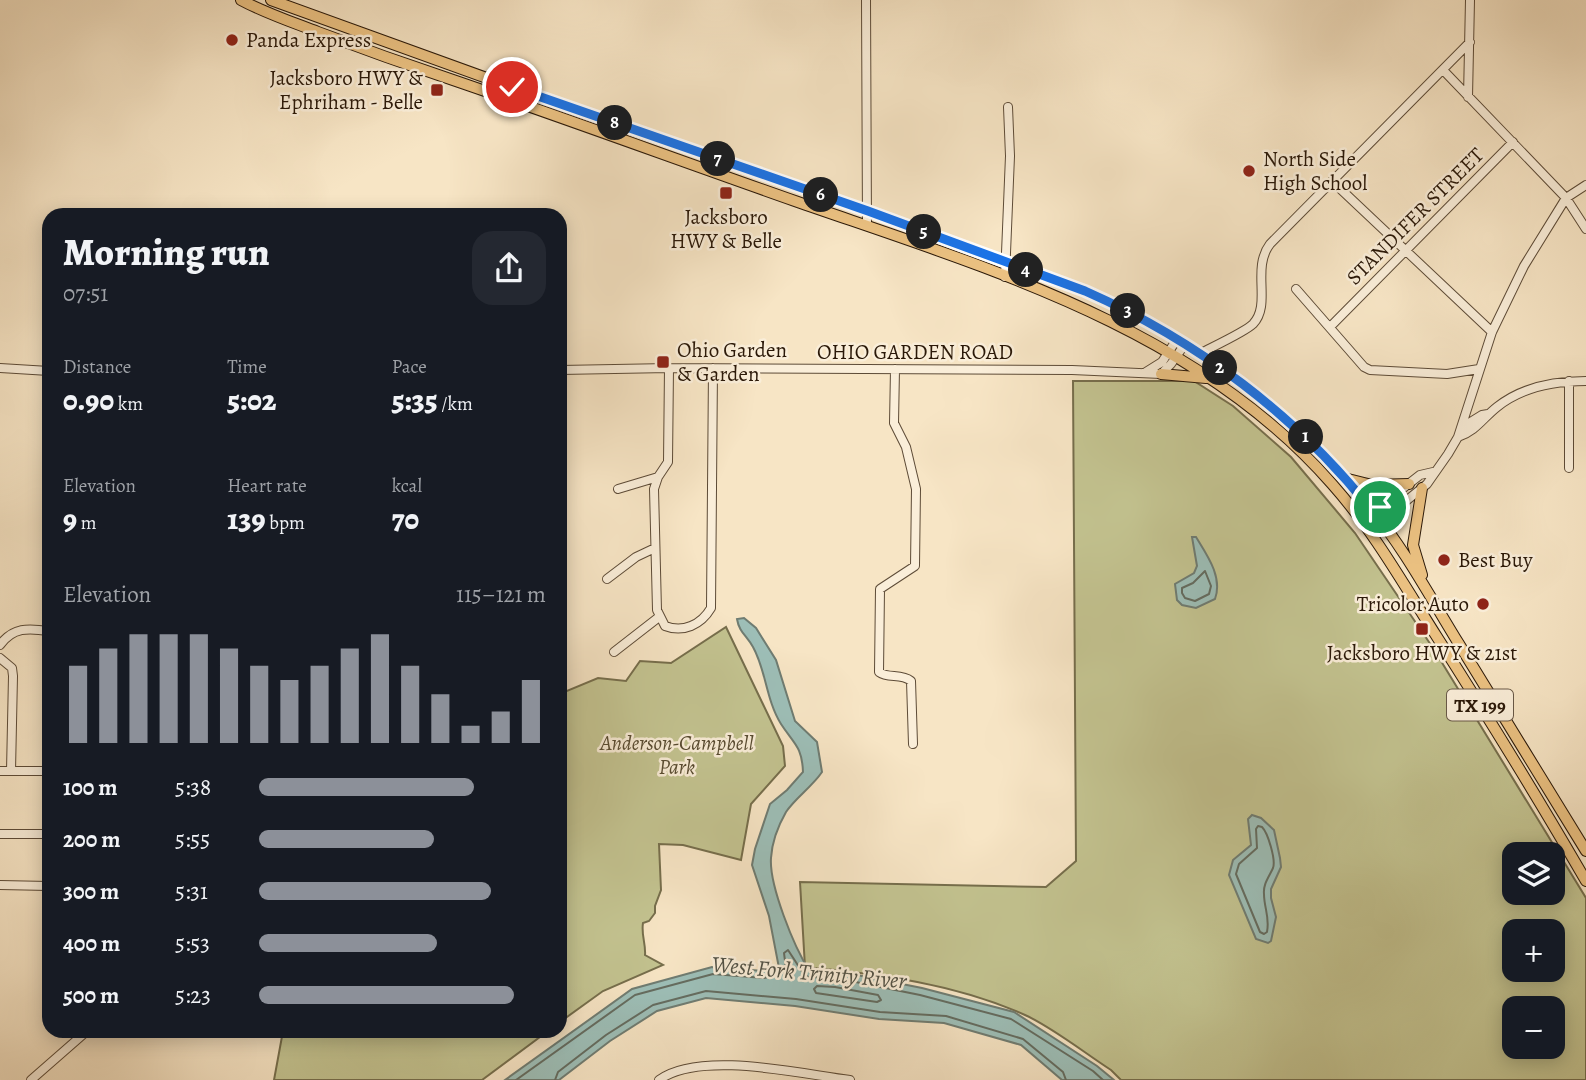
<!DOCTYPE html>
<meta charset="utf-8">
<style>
:root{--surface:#171b24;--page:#242831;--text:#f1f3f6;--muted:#9ea1a6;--accent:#8c9099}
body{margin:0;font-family:Alegreya,serif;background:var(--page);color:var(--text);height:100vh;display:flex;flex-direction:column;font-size:26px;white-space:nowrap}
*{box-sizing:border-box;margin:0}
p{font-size:23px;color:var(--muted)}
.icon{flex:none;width:38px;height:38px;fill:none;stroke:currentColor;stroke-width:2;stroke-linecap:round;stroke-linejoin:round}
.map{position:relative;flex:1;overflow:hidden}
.details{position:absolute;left:42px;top:208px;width:525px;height:830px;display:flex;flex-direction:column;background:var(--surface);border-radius:21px;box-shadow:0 4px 18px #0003}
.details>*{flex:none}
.fabs{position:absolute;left:1502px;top:842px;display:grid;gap:14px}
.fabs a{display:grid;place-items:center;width:63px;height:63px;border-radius:14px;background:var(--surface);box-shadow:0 4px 18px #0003;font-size:35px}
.pin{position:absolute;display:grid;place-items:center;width:60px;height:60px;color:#fff;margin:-30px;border:4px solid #fff;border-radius:50%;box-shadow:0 2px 7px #0007}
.km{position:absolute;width:35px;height:35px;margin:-18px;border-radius:50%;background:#222;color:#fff;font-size:19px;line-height:35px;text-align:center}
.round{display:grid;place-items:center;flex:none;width:74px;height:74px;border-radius:21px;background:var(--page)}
.headline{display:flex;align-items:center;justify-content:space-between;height:119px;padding:0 21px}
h1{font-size:38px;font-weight:800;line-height:52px}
.metrics{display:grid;grid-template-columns:repeat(3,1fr);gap:10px;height:119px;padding:7px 21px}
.metrics div{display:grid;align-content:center}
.metrics b{font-size:30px;font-weight:800}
.metrics small{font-size:19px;font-weight:400}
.metrics p{font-size:19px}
.chart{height:196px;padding:14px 21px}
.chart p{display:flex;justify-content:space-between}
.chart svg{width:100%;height:126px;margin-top:7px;stroke:var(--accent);stroke-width:6}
ul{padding:0 21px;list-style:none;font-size:23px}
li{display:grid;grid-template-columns:112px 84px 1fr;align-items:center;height:52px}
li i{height:18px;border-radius:9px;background:var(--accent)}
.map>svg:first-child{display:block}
.green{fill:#c3c390;stroke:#766e4c;stroke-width:2;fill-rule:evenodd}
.water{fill:#9dbfb8;stroke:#6f7c72;stroke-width:2}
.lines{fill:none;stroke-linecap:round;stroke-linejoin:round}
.shore{stroke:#646c60;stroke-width:2}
.minor-casing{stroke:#5d4b37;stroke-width:10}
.major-casing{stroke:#2a1808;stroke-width:12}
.minor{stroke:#faeed9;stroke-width:8}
.major{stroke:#ecc282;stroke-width:10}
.route-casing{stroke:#fff;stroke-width:14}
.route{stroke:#1a73e8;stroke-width:9}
.poi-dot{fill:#8f2418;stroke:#faeed9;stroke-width:2.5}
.labels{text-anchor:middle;stroke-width:5;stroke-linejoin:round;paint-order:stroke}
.shield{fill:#faeed9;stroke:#685847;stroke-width:2}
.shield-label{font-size:19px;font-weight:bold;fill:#2a1808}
.poi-label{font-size:21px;fill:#2a1808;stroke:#faeed9;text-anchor:start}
.street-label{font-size:21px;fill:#2a1808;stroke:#faeed9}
.park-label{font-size:21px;font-style:italic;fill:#584b31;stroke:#faeed9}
.water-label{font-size:23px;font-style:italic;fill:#525246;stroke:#faeed9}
</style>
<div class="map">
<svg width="1586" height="1080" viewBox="0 0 1586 1080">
<rect width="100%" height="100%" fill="#f7e5c5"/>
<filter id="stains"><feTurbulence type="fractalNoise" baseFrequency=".00286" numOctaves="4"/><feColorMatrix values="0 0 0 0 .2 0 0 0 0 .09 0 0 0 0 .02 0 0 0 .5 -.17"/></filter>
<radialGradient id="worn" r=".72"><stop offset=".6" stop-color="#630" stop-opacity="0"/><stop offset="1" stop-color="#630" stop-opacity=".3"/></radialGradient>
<path class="green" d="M1073 381H1194L1233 406 1291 457 1355 533 1433 648 1586 898V1080H1121L1111 1070C1086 1054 1052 1027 1025 1015 956 984 880 974 805 967L800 882 1046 887 1076 861ZM1514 854H1552V892H1514ZM1514 931H1552V970H1514ZM1514 1008H1552V1046H1514Z
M726 627 783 746 785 766 751 804 741 860 683 845 659 844 661 890 655 906V913L649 921 643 923C641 935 646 944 645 955L663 965 603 991 560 1022V688L567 691 598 678 626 681 640 661 671 663Z
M283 1031H548L482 1080H274Z"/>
<path class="water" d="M1192 537H1196C1207 555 1223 577 1215 599L1196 608 1182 605 1177 600 1175 584 1194 573 1197 566Z
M744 618 756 628 776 660 795 721 817 742 822 772C812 787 795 798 786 812 778 826 772 842 771 858 769 885 794 947 809 970L837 971 922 988 1014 1012 1097 1066 1114 1080H1062L1021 1045 944 1023 879 1019 795 1006 706 998 657 1011 610 1041 559 1080H505L632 989 712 967 764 971 779 968 769 916 752 865 755 849 770 804 787 790 803 772C802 746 794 744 781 724 766 700 766 670 753 647 747 636 739 632 737 619Z
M1252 815 1261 818 1274 830 1280 858 1281 867 1271 889V898L1276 917 1271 941 1268 943 1256 939 1229 875 1233 860 1251 845 1248 819Z"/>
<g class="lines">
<path class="shore" d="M1205 571 1211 586 1209 594 1195 601 1185 598 1182 593V588L1193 583Z
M1258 826 1262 827C1268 833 1276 860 1273 868 1269 877 1263 884 1264 894 1264 908 1270 917 1267 932L1264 934 1260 932 1236 874 1239 864 1257 848 1256 829Z
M817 986 835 987 878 995 881 1000 877 1002 816 993 814 989Z
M516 1080 635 995 713 974 764 978 781 974 786 969 784 953 788 950 803 973 808 977 836 978 920 995 1011 1019 1093 1071 1103 1080
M555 1080 558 1072 606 1035 653 1005 706 991 796 999 880 1012 946 1016 1023 1039 1063 1072 1066 1080"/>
<g class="minor-casing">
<path id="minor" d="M866 0 867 226
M1443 70 1566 198 1586 229
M1468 97 1470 0
M1332 181 1492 332
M1005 277 1010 156 1008 107
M1296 289 1364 367 1370 370 1447 374 1479 369
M1330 327 1513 142
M1199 354C1210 348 1245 332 1253 324 1272 304 1251 269 1270 244L1470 42
M0 368 49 371
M669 368 668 462 658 477 654 489 657 610 665 626C683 633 701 625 711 608L713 368
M895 369 894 423 906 447 916 489 915 566 880 589 879 672C888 679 901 673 911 681L913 744
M560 370 669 368 1072 370 1161 374 1171 364 1185 344
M1146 372 1162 362 1177 339
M1569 381V468
M1461 428 1482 415 1488 414
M1458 437C1476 431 1483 418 1497 407 1522 387 1555 381 1586 381
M618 489 658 477
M1361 521 1420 475 1433 472
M1369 531 1427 484 1448 454 1458 437 1492 332 1524 266 1566 198 1586 185
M607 579 636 557 655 548
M0 645C13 627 28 628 49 631
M614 652 659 617
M0 658 12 668 13 676 11 771
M0 771H49
M0 834H49
M0 885 49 886
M31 1080 87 1031
M659 1080C700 1050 801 1074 850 1080"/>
</g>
<g class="major-casing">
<path id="major" d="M241 0C265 13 292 22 318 32 363 49 408 65 453 80 567 119 681 161 795 201 984 267 1195 327 1332 484 1373 530 1404 585 1437 637 1488 717 1538 798 1586 881
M271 0 553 102 868 211 1085 291C1194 339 1293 414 1369 506 1404 548 1430 597 1459 644 1501 713 1544 782 1586 851
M1161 374 1206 378
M1344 478 1372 485 1409 484
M1422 575 1413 545 1422 488"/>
</g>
<use href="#minor" class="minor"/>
<use href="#major" class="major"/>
</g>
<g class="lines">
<g class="route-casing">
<path id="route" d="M512 87 868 211 1085 291C1196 340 1298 416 1373 512L1380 507"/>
</g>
<use href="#route" class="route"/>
</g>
<g class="poi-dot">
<circle cx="232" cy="40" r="7"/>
<rect x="430" y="83" width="14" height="14" rx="3.5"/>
<circle cx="1249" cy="171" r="7"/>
<rect x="719" y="186" width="14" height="14" rx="3.5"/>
<rect x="656" y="355" width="14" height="14" rx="3.5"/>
<circle cx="1444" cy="560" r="7"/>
<circle cx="1483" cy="604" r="7"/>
<rect x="1415" y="622" width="14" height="14" rx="3.5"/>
</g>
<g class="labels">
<rect class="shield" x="1447" y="689.5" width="66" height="31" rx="5"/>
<g class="shield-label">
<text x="1480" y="712">TX 199</text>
</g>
<g class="poi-label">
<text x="246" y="47">Panda Express</text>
<text x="423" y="85" text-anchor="end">Jacksboro HWY &amp;<tspan x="423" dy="24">Ephriham - Belle</tspan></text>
<text x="1263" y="166">North Side<tspan x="1263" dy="24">High School</tspan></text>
<text x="726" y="224" text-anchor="middle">Jacksboro<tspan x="726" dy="24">HWY &amp; Belle</tspan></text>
<text x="677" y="357">Ohio Garden<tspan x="677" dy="24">&amp; Garden</tspan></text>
<text x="1458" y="567">Best Buy</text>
<text x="1469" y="611" text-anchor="end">Tricolor Auto</text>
<text x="1422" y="660" text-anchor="middle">Jacksboro HWY &amp; 21st</text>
</g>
<g class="street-label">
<text transform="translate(1415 216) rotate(-45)" y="7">STANDIFER STREET</text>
<text x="915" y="359">OHIO GARDEN ROAD</text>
</g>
<g class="park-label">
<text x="677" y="750">Anderson-Campbell<tspan x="677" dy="24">Park</tspan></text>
</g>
<g class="water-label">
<text transform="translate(809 972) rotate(5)" y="8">West Fork Trinity River</text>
</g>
</g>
<rect width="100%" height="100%" filter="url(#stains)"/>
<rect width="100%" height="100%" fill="url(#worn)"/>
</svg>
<div class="fabs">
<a><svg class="icon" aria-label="layers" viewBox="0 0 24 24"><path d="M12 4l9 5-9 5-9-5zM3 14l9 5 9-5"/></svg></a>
<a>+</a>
<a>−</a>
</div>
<div class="pin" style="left:1380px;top:507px;background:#1e9e55"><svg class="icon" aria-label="arrive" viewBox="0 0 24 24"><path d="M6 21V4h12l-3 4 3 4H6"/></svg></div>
<div class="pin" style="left:512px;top:87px;background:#d93025"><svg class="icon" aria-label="check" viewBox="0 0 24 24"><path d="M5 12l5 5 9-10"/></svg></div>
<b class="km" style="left:1306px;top:437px">1</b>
<b class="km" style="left:1220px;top:368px">2</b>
<b class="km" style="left:1128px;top:311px">3</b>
<b class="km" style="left:1026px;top:270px">4</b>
<b class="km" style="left:924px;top:232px">5</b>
<b class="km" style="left:821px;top:195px">6</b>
<b class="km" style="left:718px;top:159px">7</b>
<b class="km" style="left:615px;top:123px">8</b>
<section class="details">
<div class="headline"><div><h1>Morning run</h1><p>07:51</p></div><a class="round"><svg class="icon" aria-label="share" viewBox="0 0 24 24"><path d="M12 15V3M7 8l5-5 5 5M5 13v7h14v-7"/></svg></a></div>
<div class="metrics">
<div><p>Distance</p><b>0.90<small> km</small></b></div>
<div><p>Time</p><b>5:02</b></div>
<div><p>Pace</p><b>5:35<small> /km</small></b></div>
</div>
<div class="metrics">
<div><p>Elevation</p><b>9<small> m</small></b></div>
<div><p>Heart rate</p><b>139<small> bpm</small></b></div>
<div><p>kcal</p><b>70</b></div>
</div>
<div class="chart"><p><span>Elevation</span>115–121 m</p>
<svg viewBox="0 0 160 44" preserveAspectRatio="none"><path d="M5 44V17M15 44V11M25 44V6M35 44V6M45 44V6M55 44V11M65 44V17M75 44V22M85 44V17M95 44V11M105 44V6M115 44V17M125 44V27M135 44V38M145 44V33M155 44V22"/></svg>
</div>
<ul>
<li><b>100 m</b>5:38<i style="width:75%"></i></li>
<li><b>200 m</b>5:55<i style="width:61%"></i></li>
<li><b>300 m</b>5:31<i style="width:81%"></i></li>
<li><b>400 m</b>5:53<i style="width:62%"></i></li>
<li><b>500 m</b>5:23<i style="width:89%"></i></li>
</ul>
</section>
</div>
